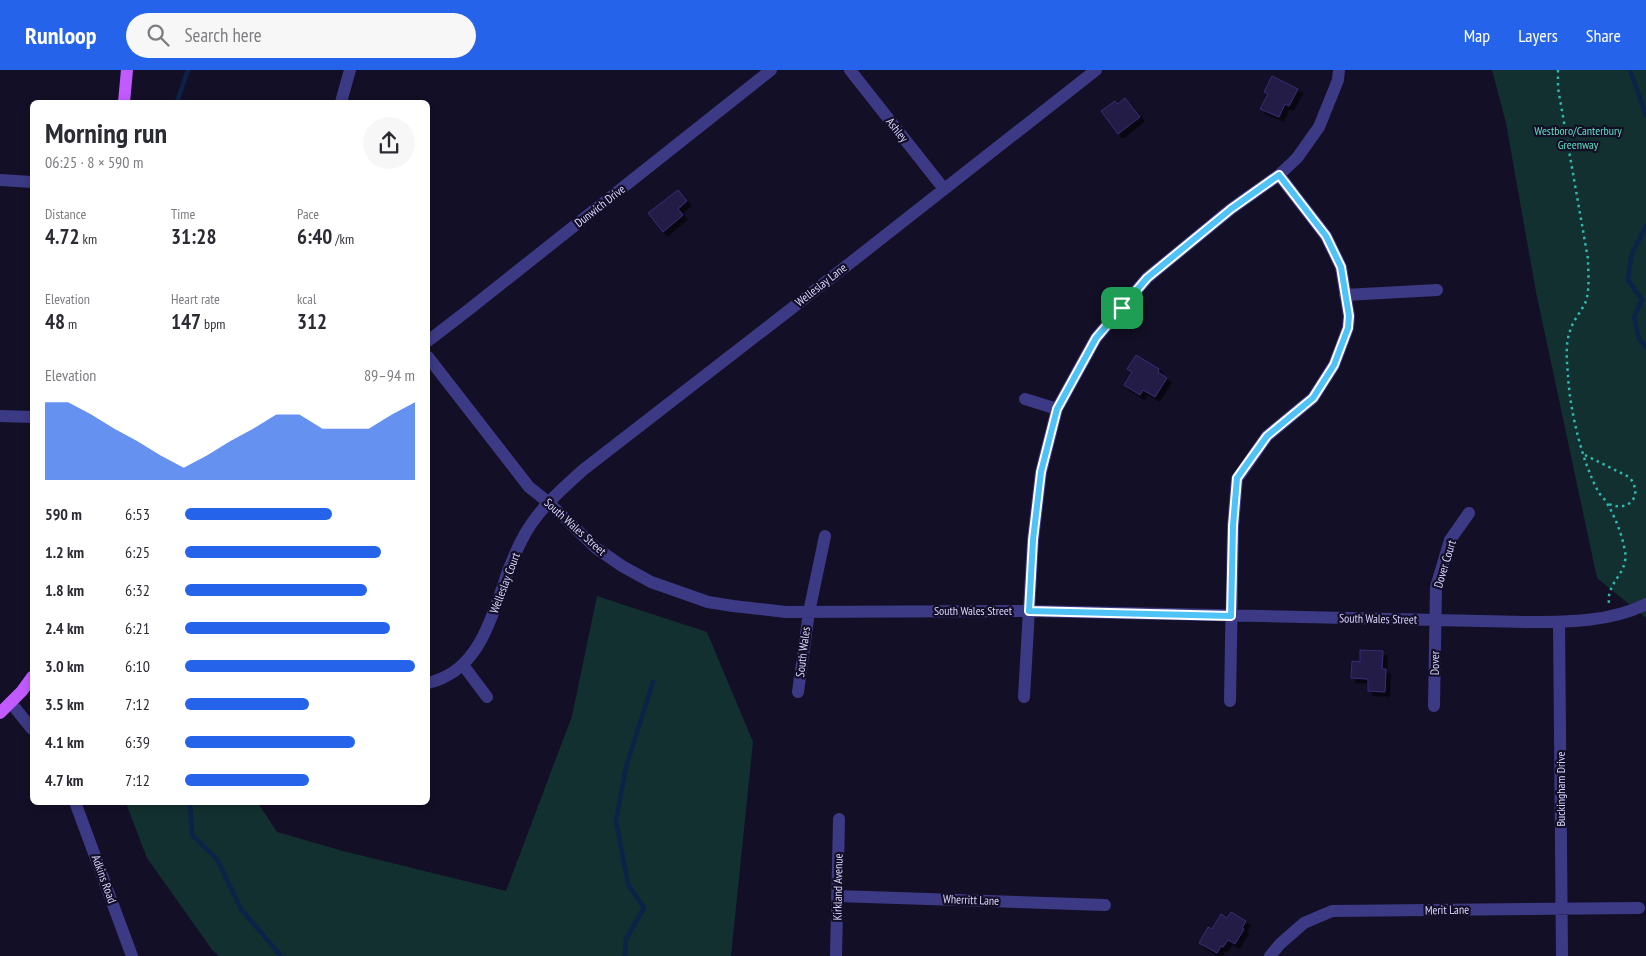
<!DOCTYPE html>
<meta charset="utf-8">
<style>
:root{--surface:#fff;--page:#f7f7f7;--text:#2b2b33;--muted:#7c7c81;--accent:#2563eb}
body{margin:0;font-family:"PT Sans Narrow",sans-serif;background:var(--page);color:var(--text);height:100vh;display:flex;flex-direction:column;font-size:19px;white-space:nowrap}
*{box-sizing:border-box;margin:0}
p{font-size:16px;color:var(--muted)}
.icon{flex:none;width:28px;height:28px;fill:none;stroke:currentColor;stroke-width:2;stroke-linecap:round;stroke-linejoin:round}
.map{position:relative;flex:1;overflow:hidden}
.sheet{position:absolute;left:30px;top:30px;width:400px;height:705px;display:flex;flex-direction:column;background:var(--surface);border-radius:8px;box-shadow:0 2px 8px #0003}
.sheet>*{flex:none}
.pin{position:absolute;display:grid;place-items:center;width:42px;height:42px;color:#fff;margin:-21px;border-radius:10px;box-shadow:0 2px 8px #0006}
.round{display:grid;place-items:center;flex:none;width:52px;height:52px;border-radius:26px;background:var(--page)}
.overview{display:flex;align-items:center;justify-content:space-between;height:85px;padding:0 15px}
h1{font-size:28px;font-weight:600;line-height:38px}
.stats{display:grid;grid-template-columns:repeat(3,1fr);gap:8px;height:85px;padding:5px 15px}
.stats div{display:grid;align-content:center}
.stats b{font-size:21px;font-weight:600}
.stats small{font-size:14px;font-weight:400}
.stats p{font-size:14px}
.chart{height:140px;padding:10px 15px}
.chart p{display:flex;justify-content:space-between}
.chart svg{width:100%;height:90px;margin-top:5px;fill:var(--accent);opacity:.7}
ul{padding:0 15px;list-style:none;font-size:16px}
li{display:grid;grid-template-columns:80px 60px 1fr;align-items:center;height:38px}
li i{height:12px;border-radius:6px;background:var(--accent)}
header{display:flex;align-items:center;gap:30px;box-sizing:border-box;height:70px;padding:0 25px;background:var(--accent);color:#fff}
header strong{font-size:24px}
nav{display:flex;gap:28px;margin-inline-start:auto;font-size:18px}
.search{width:350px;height:45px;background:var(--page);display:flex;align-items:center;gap:12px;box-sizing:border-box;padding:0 18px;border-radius:28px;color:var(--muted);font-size:19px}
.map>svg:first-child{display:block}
.green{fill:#12302f}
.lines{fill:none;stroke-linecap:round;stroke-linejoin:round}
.stream{stroke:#0c2248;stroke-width:4.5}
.building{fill:#241b47;stroke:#3b2d73;filter:url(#shadow)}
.path{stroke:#2fb8b0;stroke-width:2.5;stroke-dasharray:2.5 4;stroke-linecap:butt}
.minor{stroke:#3d3a85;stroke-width:12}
.major{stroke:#c25bff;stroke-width:12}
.route-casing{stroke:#fff;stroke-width:10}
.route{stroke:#4fc3f7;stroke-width:6}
.labels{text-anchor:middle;stroke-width:4.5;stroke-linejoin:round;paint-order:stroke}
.street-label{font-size:12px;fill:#d9d4ff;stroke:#130f26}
.park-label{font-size:12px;fill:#5fe0c0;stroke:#130f26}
</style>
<header>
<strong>Runloop</strong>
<div class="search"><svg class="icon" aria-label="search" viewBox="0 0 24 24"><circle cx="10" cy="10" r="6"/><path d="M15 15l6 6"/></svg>Search here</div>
<nav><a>Map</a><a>Layers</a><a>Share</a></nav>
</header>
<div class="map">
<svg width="1646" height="886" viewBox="0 0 1646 886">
<defs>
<filter id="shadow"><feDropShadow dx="4.5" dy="4.5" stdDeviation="0" flood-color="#0009"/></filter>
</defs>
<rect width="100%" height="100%" fill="#130f26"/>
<path class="green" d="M1492 0H1646V548L1597 508 1536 222 1506 53Z
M597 526 707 562 753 672 731 886H219L213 881 147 788 126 733H258L277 762 343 781 506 821 572 646Z"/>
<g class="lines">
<path class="stream" d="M1630 0 1646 45
M177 32 188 0
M1646 156 1631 186 1628 210 1642 230 1634 247 1639 269 1646 277
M190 732 192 765 217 789 241 839 281 886
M625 886 626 869 644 838 628 814 616 751 626 697 653 612"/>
</g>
<path class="building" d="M1272 6 1298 19 1289 36 1285 34 1279 47 1260 39 1268 24 1264 22Z
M1125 28 1140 47 1118 64 1101 41 1115 31 1118 34Z
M678 120 687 131 678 139 683 145 663 162 648 143Z
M1136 285 1159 299 1158 302 1167 308 1155 327 1143 320 1140 325 1124 315 1132 302 1127 299Z
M1360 580 1383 581 1382 599H1386L1385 622 1368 621V609L1351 608 1352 591 1360 592Z
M1231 842 1246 851 1242 858 1244 859 1235 874 1228 870 1223 877 1221 876 1217 883 1199 873 1208 857 1212 859 1221 844 1227 848Z"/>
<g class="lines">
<path class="path" d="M1558 0V18L1588 189C1588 202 1590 218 1586 231 1582 241 1573 250 1570 261 1565 274 1567 292 1568 306 1570 341 1582 392 1599 423 1602 427 1606 430 1608 435 1616 449 1622 465 1625 481 1629 504 1606 512 1609 533
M1585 385 1629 407C1644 424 1630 443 1609 434"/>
<path class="minor" d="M850 0 944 119
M341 32 350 0
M0 110 32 112
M1345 225 1437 220
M428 271 467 241 771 0
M428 287 529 417 548 432 596 478 622 496 651 512 708 532 733 536 786 542 1029 541 1528 552C1567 552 1611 552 1646 534
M1025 329 1057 339
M0 346 32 347
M1559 552 1562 886
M463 595 487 627
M428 613C475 602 487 559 502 519 508 499 516 480 526 462 541 437 562 419 583 400L854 190 1096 0
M798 622 809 542 825 466
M1024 627 1033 470 1041 402 1057 339 1096 268 1147 208 1231 139 1279 105 1297 88 1319 57 1338 10 1339 0
M1230 631 1233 456 1237 409 1267 366 1313 328 1334 295 1348 258 1349 246 1341 197 1326 166 1279 105
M11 633 32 659
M1434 636 1436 517 1450 470 1469 443
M75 732 132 886
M837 826 1105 835
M836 886 839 749
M1270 886 1280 874 1304 853 1332 841 1639 838"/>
<path class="major" d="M124 32 127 0
M0 643 22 621 32 607"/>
</g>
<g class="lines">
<g class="route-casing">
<path id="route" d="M1279 105 1326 166 1341 197 1349 246 1348 258 1334 295 1313 328 1267 366 1237 408 1233 456 1231 546 1029 541 1033 470 1041 402 1057 339 1096 268 1147 208 1231 139Z"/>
</g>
<use href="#route" class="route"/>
</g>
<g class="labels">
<g class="street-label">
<text transform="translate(897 60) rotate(52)" y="4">Ashley</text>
<text transform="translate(600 136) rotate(-38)" y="4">Dunwich Drive</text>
<text transform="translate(821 215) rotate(-38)" y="4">Welleslay Lane</text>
<text transform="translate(575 457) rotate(42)" y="4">South Wales Street</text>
<text transform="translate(1445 494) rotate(-73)" y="4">Dover Court</text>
<text transform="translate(505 513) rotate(-69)" y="4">Welleslay Court</text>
<text x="973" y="545">South Wales Street</text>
<text transform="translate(1378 549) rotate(1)" y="4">South Wales Street</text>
<text transform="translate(803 582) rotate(-83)" y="4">South Wales</text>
<text transform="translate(1435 593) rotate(-89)" y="4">Dover</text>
<text transform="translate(1561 719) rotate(-90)" y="4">Buckingham Drive</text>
<text transform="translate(104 809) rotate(70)" y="4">Adkins Road</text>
<text transform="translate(838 817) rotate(-89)" y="4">Kirkland Avenue</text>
<text transform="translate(971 830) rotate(2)" y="4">Wherritt Lane</text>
<text transform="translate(1447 840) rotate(-1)" y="4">Merit Lane</text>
</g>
<g class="park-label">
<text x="1578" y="65">Westboro/Canterbury<tspan x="1578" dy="14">Greenway</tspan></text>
</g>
</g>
</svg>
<div class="pin" style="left:1122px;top:238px;background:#1e9e55"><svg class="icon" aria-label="arrive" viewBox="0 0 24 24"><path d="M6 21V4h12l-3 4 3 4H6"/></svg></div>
<section class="sheet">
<div class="overview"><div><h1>Morning run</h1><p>06:25 · 8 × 590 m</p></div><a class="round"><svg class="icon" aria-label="share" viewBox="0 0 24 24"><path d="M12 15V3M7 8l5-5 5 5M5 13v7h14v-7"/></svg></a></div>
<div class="stats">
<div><p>Distance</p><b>4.72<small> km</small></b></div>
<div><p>Time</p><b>31:28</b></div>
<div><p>Pace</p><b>6:40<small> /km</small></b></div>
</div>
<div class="stats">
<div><p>Elevation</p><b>48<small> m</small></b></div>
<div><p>Heart rate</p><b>147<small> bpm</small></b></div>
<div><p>kcal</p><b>312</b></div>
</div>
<div class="chart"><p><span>Elevation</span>89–94 m</p>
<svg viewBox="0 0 160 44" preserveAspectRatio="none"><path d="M0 44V6L10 6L20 12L30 19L40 25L50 32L60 38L70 32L80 25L90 19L100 12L110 12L120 19L130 19L140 19L150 12L160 6V44z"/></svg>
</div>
<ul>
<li><b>590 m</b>6:53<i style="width:64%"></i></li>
<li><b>1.2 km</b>6:25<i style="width:85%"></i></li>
<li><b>1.8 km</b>6:32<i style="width:79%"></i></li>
<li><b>2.4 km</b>6:21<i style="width:89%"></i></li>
<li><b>3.0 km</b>6:10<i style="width:100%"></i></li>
<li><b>3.5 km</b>7:12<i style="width:54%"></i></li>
<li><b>4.1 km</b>6:39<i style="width:74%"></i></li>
<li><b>4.7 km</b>7:12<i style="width:54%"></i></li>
</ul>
</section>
</div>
